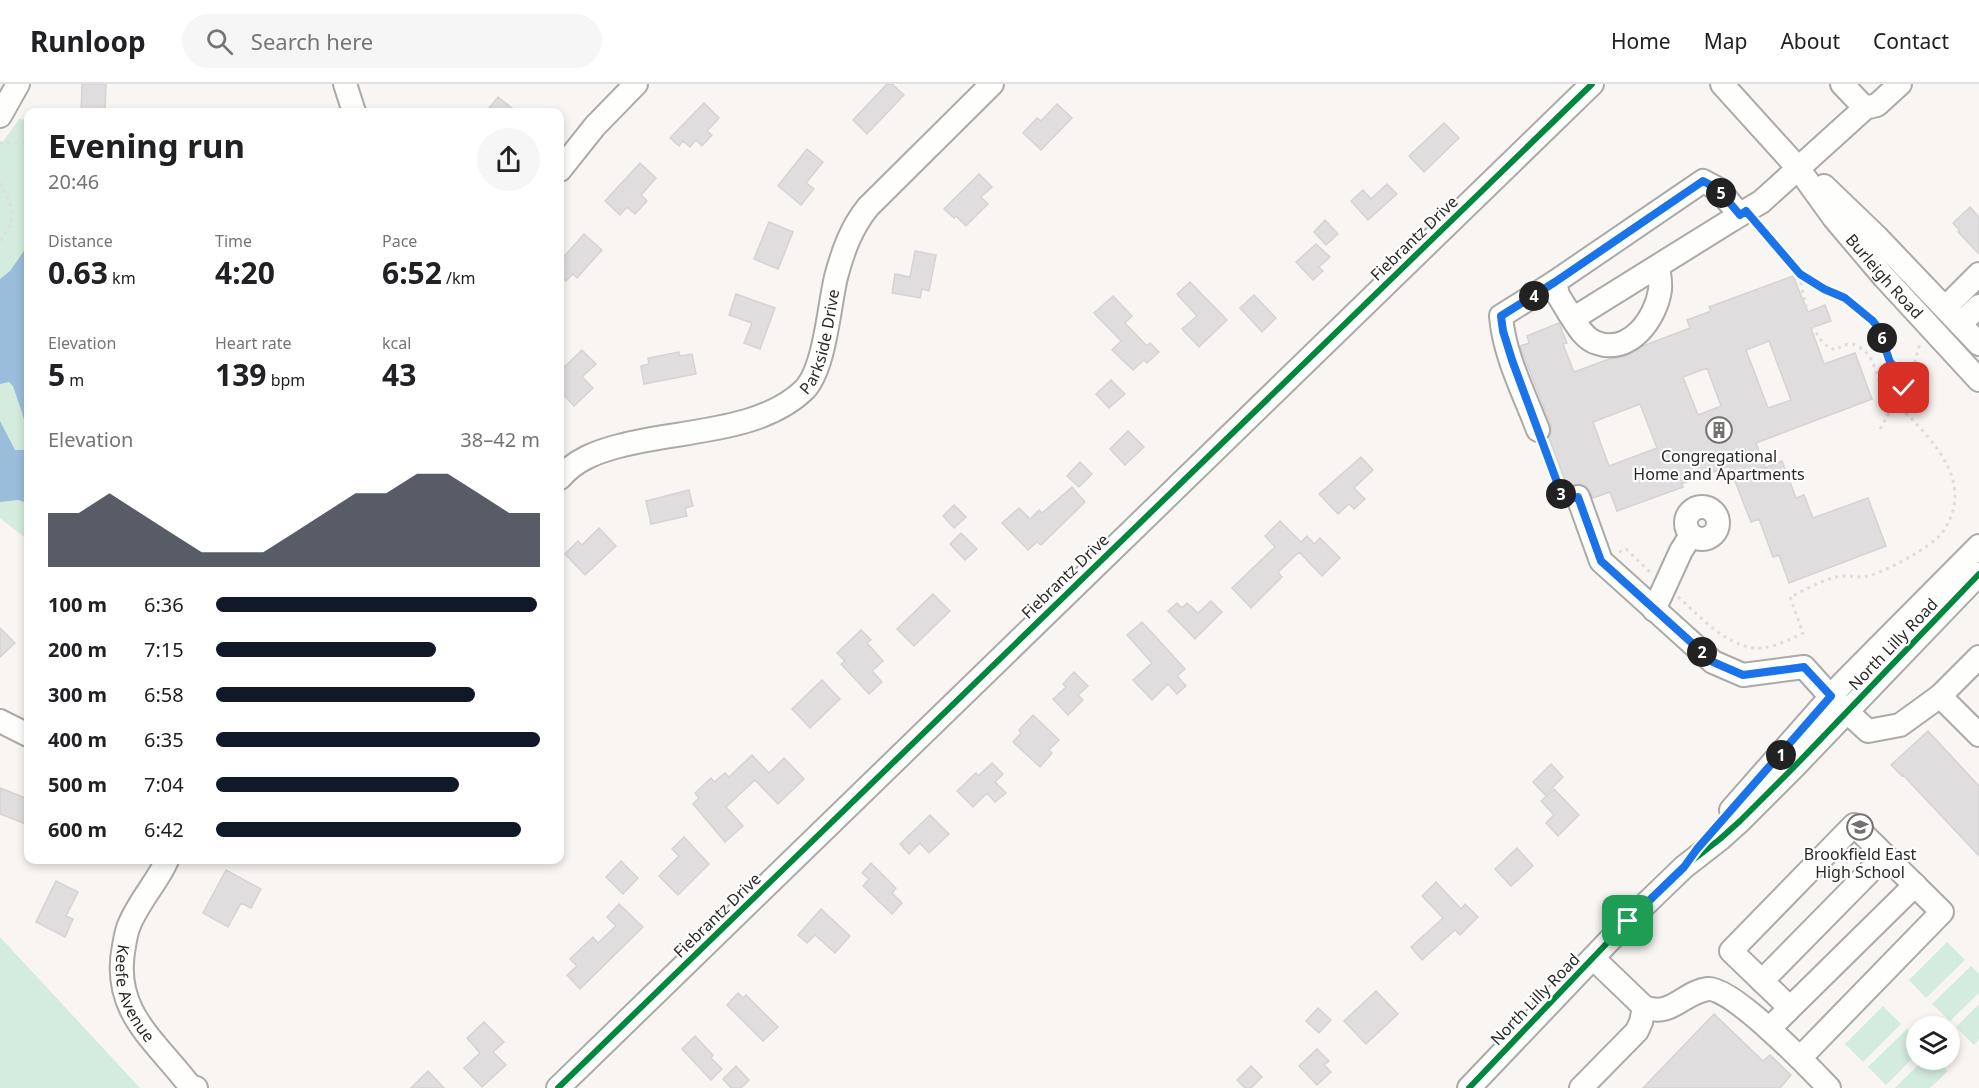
<!DOCTYPE html>
<meta charset="utf-8">
<style>
:root{--surface:#fff;--page:#f6f6f6;--text:#202124;--muted:#757577;--line:#e0e0e0;--accent:#111827}
body{margin:0;font-family:"Noto Sans",sans-serif;background:var(--page);color:var(--text);height:100vh;display:flex;flex-direction:column;font-size:22px;white-space:nowrap}
*{box-sizing:border-box;margin:0}
p{font-size:20px;color:var(--muted)}
.icon{flex:none;width:33px;height:33px;fill:none;stroke:currentColor;stroke-width:2;stroke-linecap:round;stroke-linejoin:round}
.map{position:relative;flex:1;overflow:hidden}
.details{position:absolute;left:24px;top:24px;width:540px;height:756px;display:flex;flex-direction:column;background:var(--surface);border-radius:12px;box-shadow:0 3px 9px #0003}
.details>*{flex:none}
.tools{position:absolute;left:1906px;top:932px;display:grid;gap:12px}
.tools a{display:grid;place-items:center;width:54px;height:54px;border-radius:50%;background:var(--surface);box-shadow:0 3px 9px #0003;font-size:30px}
.pin{position:absolute;display:grid;place-items:center;width:51px;height:51px;color:#fff;margin:-26px;border-radius:12px;box-shadow:0 3px 9px #0006}
.km{position:absolute;width:30px;height:30px;margin:-15px;border-radius:50%;background:#222;color:#fff;font-size:16px;line-height:30px;text-align:center}
.round{display:grid;place-items:center;flex:none;width:63px;height:63px;border-radius:32px;background:var(--page)}
.head{display:flex;align-items:center;justify-content:space-between;height:102px;padding:0 24px}
h1{font-size:33px;font-weight:700;line-height:45px}
.stats{display:grid;grid-template-columns:repeat(3,1fr);gap:9px;height:102px;padding:6px 24px}
.stats div{display:grid;align-content:center}
.stats b{font-size:30px;font-weight:700}
.stats small{font-size:16px;font-weight:400}
.stats p{font-size:16px}
.chart{height:168px;padding:12px 24px}
.chart p{display:flex;justify-content:space-between}
.chart svg{width:100%;height:108px;margin-top:6px;fill:var(--accent);opacity:.7}
ul{padding:0 24px;list-style:none;font-size:20px}
li{display:grid;grid-template-columns:96px 72px 1fr;align-items:center;height:45px}
li i{height:15px;border-radius:8px;background:var(--accent)}
header{display:flex;align-items:center;gap:36px;box-sizing:border-box;height:84px;padding:0 30px;background:var(--surface);border-bottom:2px solid var(--line)}
header strong{font-size:28px}
nav{display:flex;gap:33px;margin-inline-start:auto;font-size:21px}
.search{width:420px;height:54px;background:var(--page);display:flex;align-items:center;gap:15px;box-sizing:border-box;padding:0 21px;border-radius:33px;color:var(--muted);font-size:22px}
.map>svg:first-child{display:block}
.green{fill:#d3ecde}
.water{fill:#9abddc}
.building{fill:#dfdddd;stroke:#d5d3d3;stroke-width:1.5;fill-rule:evenodd}
.lines{fill:none;stroke-linecap:round;stroke-linejoin:round}
.minor-casing{stroke:#acaaa7;stroke-width:26}
.path{stroke:#dedddd;stroke-width:3;stroke-dasharray:3 4.5;stroke-linecap:butt}
.minor{stroke:#fefefd;stroke-width:22}
.cycleway-casing{stroke:#fff;stroke-width:10}
.cycleway{stroke:#00873e;stroke-width:6}
.route-casing{stroke:#fff;stroke-width:12}
.route{stroke:#1a73e8;stroke-width:8}
.labels{text-anchor:middle;stroke-width:4.5;stroke-linejoin:round;paint-order:stroke}
.street-label{font-size:16px;fill:#2c2a28;stroke:#fff}
.poi-label{font-size:16px;fill:#2c2a28;stroke:#fff}
</style>
<header>
<strong>Runloop</strong>
<div class="search"><svg class="icon" aria-label="search" viewBox="0 0 24 24"><circle cx="10" cy="10" r="6"/><path d="M15 15l6 6"/></svg>Search here</div>
<nav><a>Home</a><a>Map</a><a>About</a><a>Contact</a></nav>
</header>
<div class="map">
<svg width="1979" height="1004" viewBox="0 0 1979 1004">
<rect width="100%" height="100%" fill="#f8f5f2"/>
<path class="green" d="M19 35 28 36V456L0 434V62Z
M0 853 140 1004H0Z
M1947 858 1965 876 1926 914 1909 896Z
M1971 882 1979 890V909L1950 937 1932 920Z
M1979 920V955L1974 961 1956 943Z
M1883 922 1901 940 1863 978 1845 960Z
M1907 945 1917 956V970L1886 1001 1868 983Z
M1924 975H1936L1948 987 1930 1004H1895Z"/>
<path class="water" d="M28 161V419L18 416 0 418V337L15 366H25C33 352 18 318 13 302L9 298 0 300V195L10 187Z"/>
<path class="building" d="M82 0H106L105 28H81Z
M887 0H892L904 11 867 50 853 36Z
M498 13 517 28H486Z
M704 19 719 34 707 47 712 51 702 62 696 56 690 63 683 57 679 62 670 54Z
M1057 20 1072 34 1041 66 1023 49 1037 34 1041 37Z
M1444 39 1459 54 1424 88 1409 72Z
M807 65 823 78 806 99 814 105 801 121 778 102Z
M640 79 656 94 641 111 647 117 635 130 627 123 620 131 605 117Z
M979 90 992 103 981 113 988 120 966 142 956 132 954 134 944 125Z
M1387 100 1397 110 1368 136 1351 117 1363 106 1371 115Z
M1970 123 1979 133V170L1958 148 1960 147 1953 139Z
M1325 136 1338 150 1326 161 1314 148Z
M769 138 793 148 778 185 754 175Z
M584 150 602 166 577 194 573 190 566 197 560 191V177Z
M1316 160 1330 173 1319 183 1323 187 1313 196 1296 178Z
M915 167 936 171 929 207 922 205 920 214 892 209 895 190 910 193Z
M1793 192 1808 228 1825 221 1831 237 1811 244 1824 280 1855 269 1872 315 1756 359 1765 384 1782 377 1796 414 1804 411 1813 434 1868 414 1886 462 1789 499 1779 471 1773 473 1759 435 1751 438 1729 382 1681 400 1683 403 1617 427 1610 408 1593 414 1587 403 1581 400H1574L1568 404 1549 354 1551 347V341L1520 262 1529 259 1527 252 1559 239 1567 259 1563 260 1574 288 1609 275 1626 272 1643 262 1690 244 1687 236 1711 227 1709 223ZM1769 257 1791 316 1768 324 1746 266ZM1707 284 1721 322 1698 331 1683 293ZM1640 320 1657 364 1609 382 1593 338Z
M1190 198 1227 236 1199 263 1182 245 1197 232 1177 210Z
M736 210 775 224 760 265 744 259 752 239 729 231Z
M1254 211 1276 234 1262 248 1240 224Z
M1113 212 1132 232 1125 239 1147 262 1150 259 1159 268 1147 279 1144 276 1133 286 1112 266 1121 257 1094 229Z
M582 266 596 280 582 293 593 304 574 322 560 307V287Z
M679 268 680 272 692 270 696 290 644 300 641 282 649 280 648 274Z
M1111 296 1125 310 1109 324 1096 310Z
M1128 347 1144 363 1125 381 1110 365Z
M1361 373 1373 386 1354 404 1365 415 1354 425 1349 420 1338 430 1319 410Z
M1080 378 1092 390 1079 403 1067 392Z
M1072 403 1085 418 1041 461 1037 458 1028 466 1002 439 1019 424 1030 435 1039 426 1042 429Z
M689 406 693 422 685 424 687 432 651 440 646 417Z
M954 421 966 433 954 444 943 432Z
M1280 437 1301 458 1307 452 1314 460 1320 454 1340 474 1322 492 1299 468 1278 488 1282 493 1251 524 1232 504 1275 463 1265 452Z
M599 444 616 462 585 491 565 470 578 457 582 461Z
M961 449 977 465 965 476 950 460Z
M933 510 950 527 914 562 897 545Z
M1211 517 1222 528 1195 555 1168 527 1177 519 1182 524 1187 519 1198 529Z
M1142 538 1185 585 1177 592 1186 602 1177 610 1168 600 1152 616 1133 596 1152 579 1127 551Z
M0 544 15 559 0 573Z
M861 546 871 556 867 559 883 577 872 587 882 598 869 610 841 580 845 577 837 569Z
M1074 588 1088 602 1078 611 1083 616 1068 631 1053 615 1066 603 1063 600Z
M822 596 840 615 810 644 792 625Z
M1033 631 1059 656 1049 666 1052 669 1040 683 1013 658 1021 649 1019 646Z
M1928 647 1979 702V772L1903 691 1902 692 1891 681Z
M752 671 769 689 784 674 804 695 778 720 755 696 726 723 743 742 725 758 693 720 699 714 695 709 711 694 714 698 725 689 729 693Z
M992 679 1003 690 995 698 1006 709 995 718 987 709 973 723 957 707 976 689 978 692Z
M1551 680 1563 693 1545 711 1533 698Z
M0 704 28 715V741L0 730Z
M1554 705 1579 731 1558 752 1546 739 1554 731 1541 717Z
M930 731 949 750 929 769 920 759 909 770 900 760Z
M684 753 709 780 678 811 659 792 679 772 672 765Z
M1517 764 1533 782 1511 802 1495 785Z
M621 777 638 794 623 810 606 793Z
M871 779 896 804 892 809 902 819 892 830 863 802 869 795 862 789Z
M226 786 261 805 251 824 241 819 228 843 203 829Z
M56 797 78 808 66 832 73 835 65 853 36 838Z
M1436 798 1461 825 1465 820 1478 833 1460 851 1455 846 1422 876 1411 863 1443 834 1422 812Z
M619 820 643 843 580 905 567 891 577 882 570 875 593 853 598 859 616 842 607 833Z
M821 825 850 852 835 869 815 851 807 859 798 851Z
M1376 907 1398 930 1366 960 1344 937Z
M738 909 743 914 746 911 778 943 763 957 727 921Z
M1318 924 1331 936 1319 949 1306 937Z
M1714 930 1763 977 1770 971 1791 991 1780 1004H1643Z
M484 938 504 958 493 968 506 981 482 1003 464 984 480 969 467 954Z
M695 952 713 971 711 974 722 985 711 996 682 965Z
M1317 965 1329 977 1324 981 1331 988 1317 1001 1299 982Z
M736 982 749 996 741 1004H731L723 995Z
M1251 982 1262 993 1251 1004H1245L1237 996Z
M428 987 444 1004H411Z"/>
<g class="lines">
<g class="minor-casing">
<g id="minor">
<path d="M345 0 354 28"/>
<path id="s1" d="M1722 0 1798 84 1834 134 1884 193 1979 296"/>
<path d="M1842 0 1865 24"/>
<path d="M0 32 18 0"/>
<path d="M560 86 595 42 636 0"/>
<path d="M1824 102 1877 153 1979 260"/>
<path d="M1740 131 1718 105 1703 97 1555 198 1558 211 1569 229 1579 231 1730 137C1740 131 1750 124 1761 118L1865 24 1877 21 1900 0"/>
<path d="M1945 224 1979 190"/>
<path d="M1569 229C1576 240 1584 255 1597 259 1630 271 1656 234 1660 206 1661 198 1659 190 1658 183"/>
<path d="M1960 240 1979 222"/>
<path d="M1538 346C1524 309 1504 271 1501 232L1555 198"/>
<path id="s2" d="M560 394C575 376 596 368 619 362 677 346 760 349 804 306 825 285 829 222 836 193 843 167 851 144 868 123L992 0"/>
<path d="M1578 413 1601 477 1713 578 1743 591 1804 583 1831 613 1868 647 1900 641 1940 612 1979 651"/>
<circle cx="1702" cy="439" r="16"/>
<path d="M1654 526 1681 467 1691 451"/>
<path d="M1940 612 1979 573"/>
<path d="M0 637 28 651"/>
<path d="M1731 726 1842 600 1979 462"/>
<path id="s3" d="M167 776C157 799 137 819 128 844 126 850 125 856 124 862 111 927 155 956 190 1002L196 1004"/>
<path d="M1593 874 1644 923C1672 934 1683 908 1708 905 1731 902 1811 985 1829 1004"/>
<path d="M1762 897 1885 772"/>
<path d="M1788 926 1915 801"/>
<path d="M1769 945 1788 926V922L1731 867 1854 741 1942 828 1800 974"/>
<path d="M558 1004 1592 0"/>
<path d="M1469 1004 1628 837 1684 783 1720 755 1740 737 1794 683 1979 490"/>
<path d="M1581 1004 1637 947 1641 938 1644 923"/>
</g>
</g>
<path class="path" d="M0 59 28 58
M0 99C14 123 17 133 0 158
M1757 140C1767 151 1777 163 1787 175 1792 181 1796 188 1802 192 1826 210 1852 214 1872 236 1893 258 1874 273 1910 291
M1880 345 1912 288 1920 259
M1544 362 1560 407
M1619 468 1626 465 1651 489
M1678 513C1699 531 1724 561 1755 564 1769 566 1791 555 1803 549L1790 513C1805 506 1820 497 1836 493 1846 491 1854 493 1863 493 1879 492 1933 462 1942 449 1977 400 1934 358 1901 324 1896 318 1889 314 1885 308 1875 294 1876 270 1857 262 1850 258 1842 261 1836 266 1810 260 1804 212 1799 190"/>
<use href="#minor" class="minor"/>
<g class="cycleway-casing">
<path id="cycleway" d="M558 1004 1592 0
M1469 1004 1628 837 1684 783 1720 755 1740 737 1794 683 1979 490"/>
</g>
<use href="#cycleway" class="cycleway"/>
</g>
<g class="lines">
<g class="route-casing">
<path id="route" d="M1628 837 1684 783 1697 765 1831 612 1804 583 1743 591 1713 578 1601 477 1578 413 1564 417 1512 276 1503 247 1501 232 1555 198 1703 97 1718 105 1740 131 1746 127 1800 190 1824 205 1845 214 1873 237 1878 244 1890 278 1897 285 1910 291 1904 304"/>
</g>
<use href="#route" class="route"/>
</g>
<defs>
<g id="building-ring" transform="scale(1.35)"><circle r="9.5" fill="#fff" stroke="#73716f" stroke-width="1.5"/><path d="M-4-6H4V6H1V3H-1V6H-4ZM-2.5-4.3h1.7v1.8h-1.7ZM.8-4.3h1.7v1.8H.8ZM-2.5-1h1.7V.8h-1.7ZM.8-1h1.7V.8H.8Z" fill="#73716f"/></g>
<g id="school-ring" transform="scale(1.35)"><circle r="9.5" fill="#fff" stroke="#73716f" stroke-width="1.5"/><path d="M0-5L7-2L0 1L-7-2ZM-4 1L0 2.5L4 1V4Q0 6-4 4Z" fill="#73716f"/></g>
</defs>
<g fill-rule="evenodd">
<use href="#building-ring" x="1719" y="346"/>
<use href="#school-ring" x="1860" y="743"/>
</g>
<g class="labels">
<g class="street-label">
<text transform="translate(1414 154) rotate(-44)" y="6">Fiebrantz Drive</text>
<text dy="6" stroke="none"><textPath href="#s1" startOffset="252">Burleigh Road</textPath></text>
<text dy="6" stroke="none"><textPath href="#s2" startOffset="316">Parkside Drive</textPath></text>
<text transform="translate(1065 492) rotate(-44)" y="6">Fiebrantz Drive</text>
<text transform="translate(1893 560) rotate(-46)" y="6">North Lilly Road</text>
<text transform="translate(717 831) rotate(-44)" y="6">Fiebrantz Drive</text>
<text dy="6" stroke="none"><textPath href="#s3" startOffset="147">Keefe Avenue</textPath></text>
<text transform="translate(1535 915) rotate(-46)" y="6">North Lilly Road</text>
</g>
<g class="poi-label">
<text x="1719" y="378">Congregational<tspan x="1719" dy="18">Home and Apartments</tspan></text>
<text x="1860" y="776">Brookfield East<tspan x="1860" dy="18">High School</tspan></text>
</g>
</g>
</svg>
<div class="tools">
<a><svg class="icon" aria-label="layers" viewBox="0 0 24 24"><path d="M12 4l9 5-9 5-9-5zM3 14l9 5 9-5"/></svg></a>
</div>
<div class="pin" style="left:1628px;top:837px;background:#1e9e55"><svg class="icon" aria-label="arrive" viewBox="0 0 24 24"><path d="M6 21V4h12l-3 4 3 4H6"/></svg></div>
<div class="pin" style="left:1904px;top:304px;background:#d93025"><svg class="icon" aria-label="check" viewBox="0 0 24 24"><path d="M5 12l5 5 9-10"/></svg></div>
<b class="km" style="left:1781px;top:671px">1</b>
<b class="km" style="left:1702px;top:568px">2</b>
<b class="km" style="left:1561px;top:410px">3</b>
<b class="km" style="left:1534px;top:212px">4</b>
<b class="km" style="left:1721px;top:109px">5</b>
<b class="km" style="left:1882px;top:254px">6</b>
<section class="details">
<div class="head"><div><h1>Evening run</h1><p>20:46</p></div><a class="round"><svg class="icon" aria-label="share" viewBox="0 0 24 24"><path d="M12 15V3M7 8l5-5 5 5M5 13v7h14v-7"/></svg></a></div>
<div class="stats">
<div><p>Distance</p><b>0.63<small> km</small></b></div>
<div><p>Time</p><b>4:20</b></div>
<div><p>Pace</p><b>6:52<small> /km</small></b></div>
</div>
<div class="stats">
<div><p>Elevation</p><b>5<small> m</small></b></div>
<div><p>Heart rate</p><b>139<small> bpm</small></b></div>
<div><p>kcal</p><b>43</b></div>
</div>
<div class="chart"><p><span>Elevation</span>38–42 m</p>
<svg viewBox="0 0 160 44" preserveAspectRatio="none"><path d="M0 44V22L10 22L20 14L30 22L40 30L50 38L60 38L70 38L80 30L90 22L100 14L110 14L120 6L130 6L140 14L150 22L160 22V44z"/></svg>
</div>
<ul>
<li><b>100 m</b>6:36<i style="width:99%"></i></li>
<li><b>200 m</b>7:15<i style="width:68%"></i></li>
<li><b>300 m</b>6:58<i style="width:80%"></i></li>
<li><b>400 m</b>6:35<i style="width:100%"></i></li>
<li><b>500 m</b>7:04<i style="width:75%"></i></li>
<li><b>600 m</b>6:42<i style="width:94%"></i></li>
</ul>
</section>
</div>
